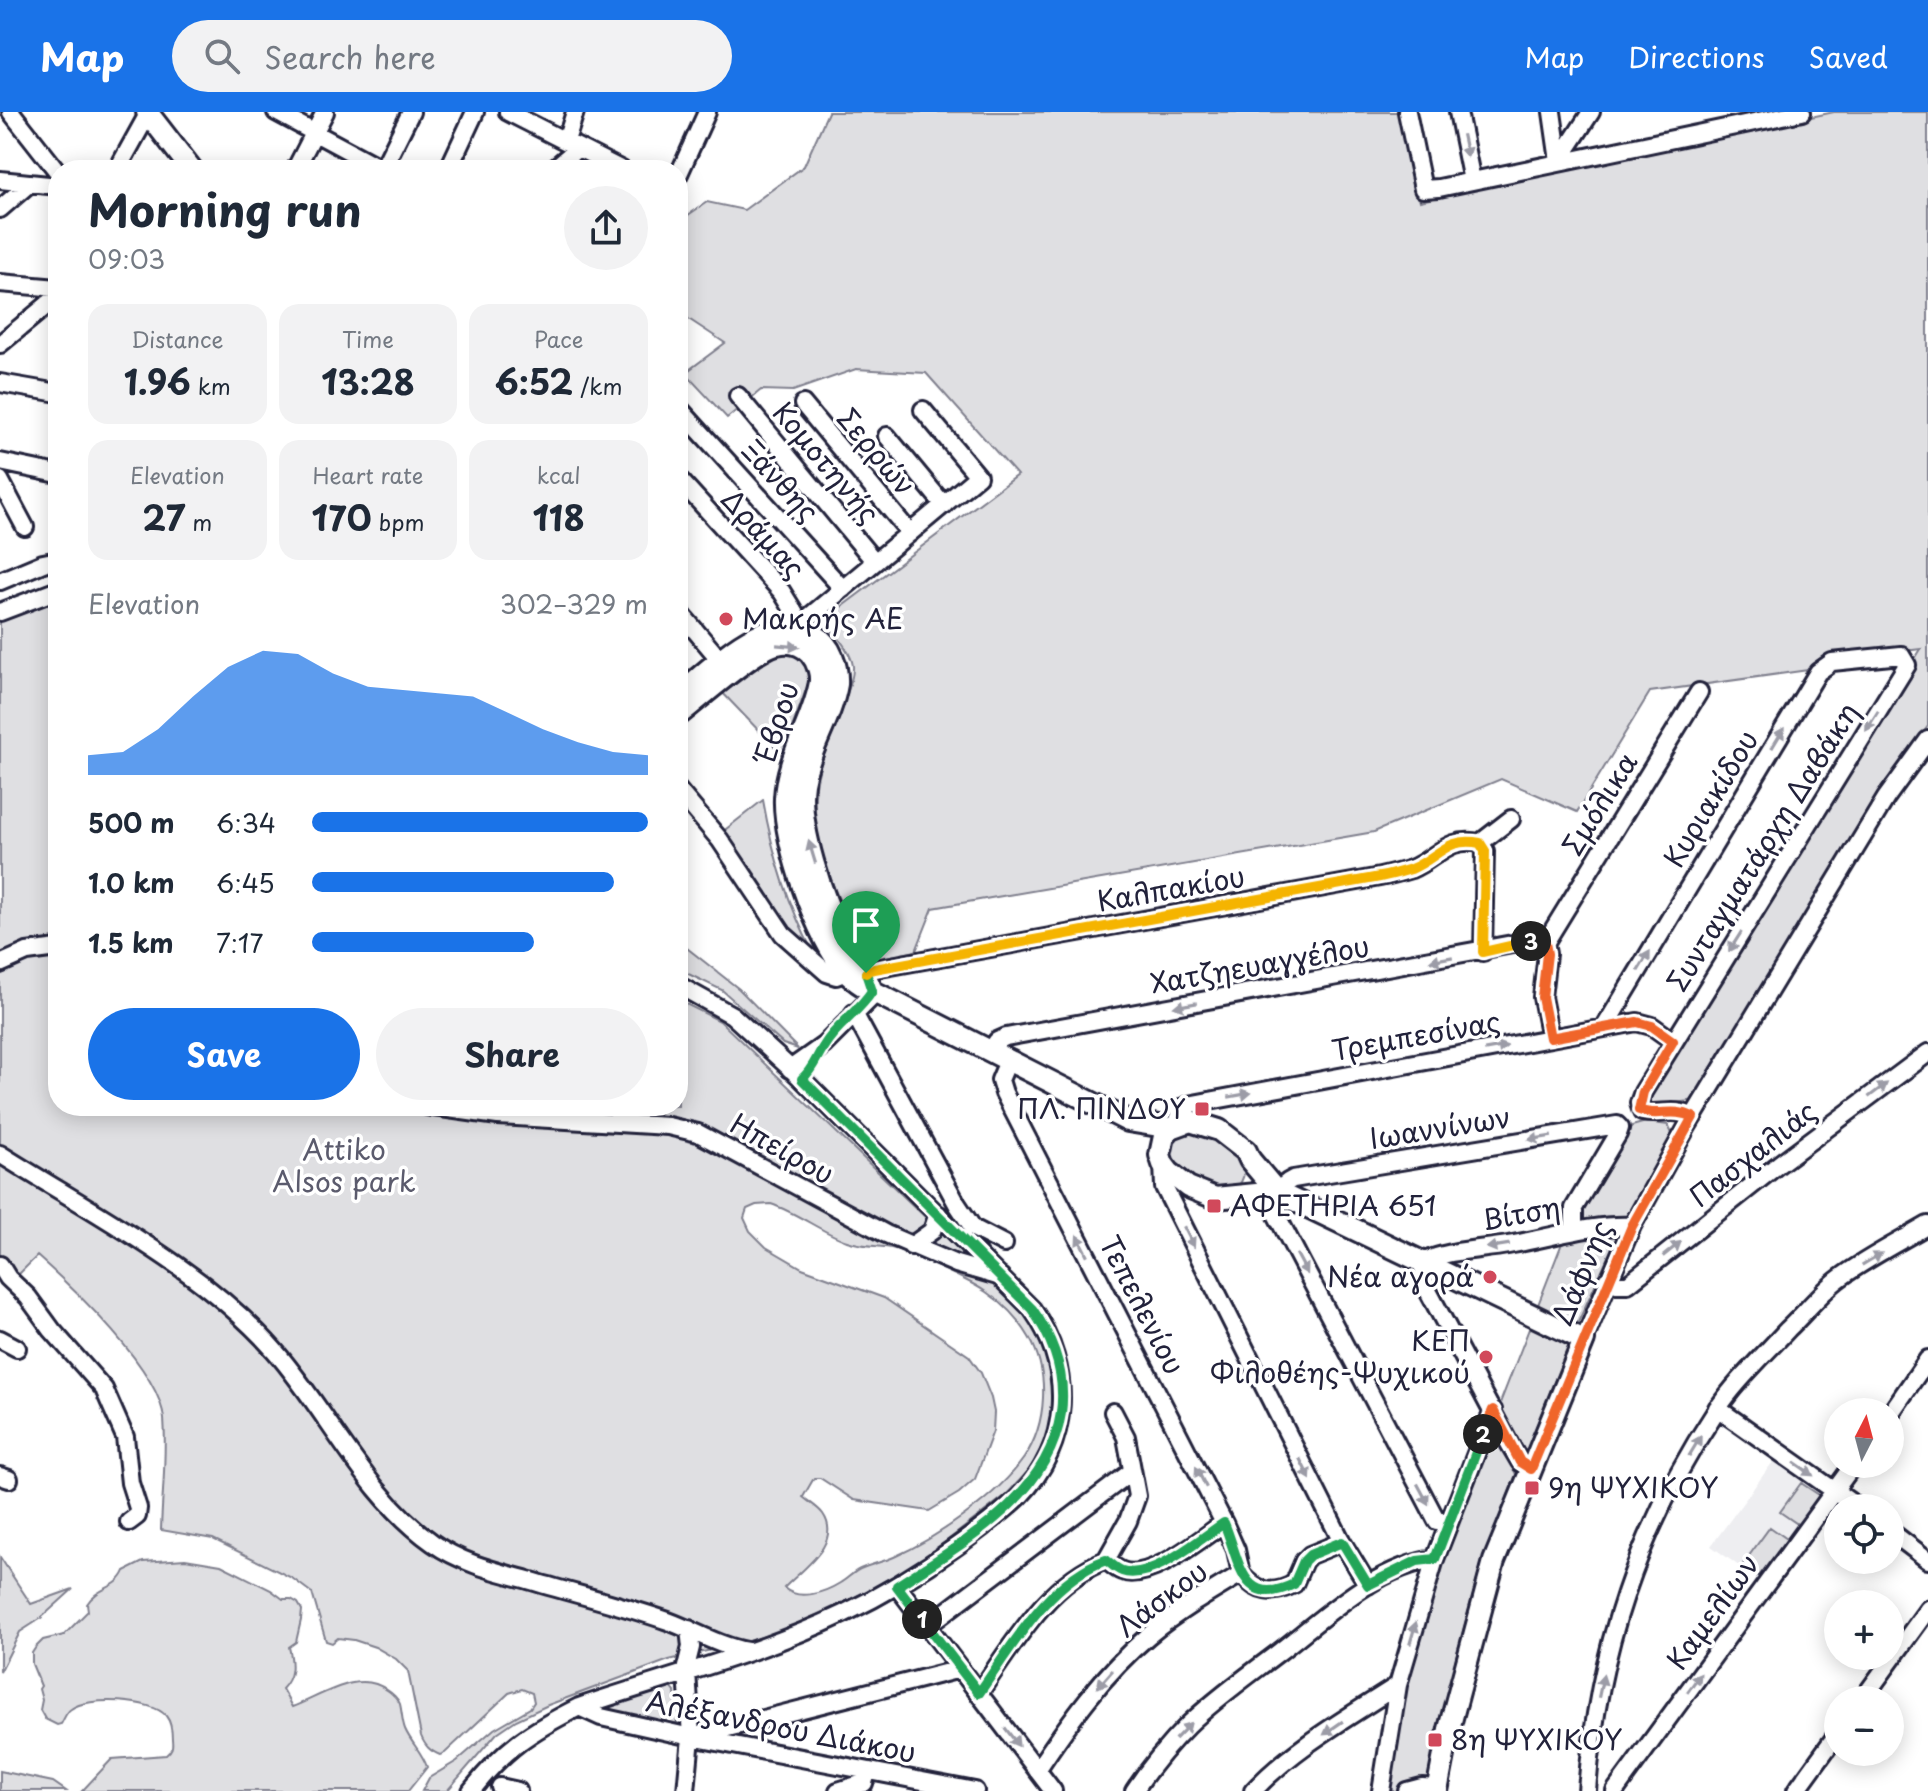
<!DOCTYPE html>
<meta charset="utf-8">
<style>
:root{--surface:#fff;--page:#f2f2f3;--text:#1f2937;--muted:#747a83;--accent:#1a73e8}
body{margin:0;font-family:"Playpen Sans",sans-serif;background:var(--page);color:var(--text);height:100vh;display:flex;flex-direction:column;font-size:30px;white-space:nowrap}
*{box-sizing:border-box;margin:0}
p{font-size:26px;color:var(--muted)}
.icon{flex:none;width:44px;height:44px;fill:none;stroke:currentColor;stroke-width:2;stroke-linecap:round;stroke-linejoin:round}
.map{position:relative;flex:1;overflow:hidden}
.panel{position:absolute;left:48px;top:48px;width:640px;height:956px;display:flex;flex-direction:column;background:var(--surface);border-radius:32px;box-shadow:0 4px 20px #0003}
.panel>*{flex:none}
.needle{width:52px;rotate:6deg}
.tools{position:absolute;left:1824px;top:1286px;display:grid;gap:16px}
.tools a{display:grid;place-items:center;width:80px;height:80px;border-radius:50%;background:var(--surface);box-shadow:0 4px 20px #0003;font-size:40px}
.pin{position:absolute;display:grid;place-items:center;width:68px;height:68px;color:#fff;margin:-82px -34px;border-radius:50% 50% 50% 0;rotate:-45deg;box-shadow:0 0 8px #0007}
.pin .icon{rotate:45deg}
.km{position:absolute;width:40px;height:40px;margin:-20px;border-radius:50%;background:#222;color:#fff;font-size:22px;line-height:40px;text-align:center}
.round{display:grid;place-items:center;flex:none;width:84px;height:84px;border-radius:42px;background:var(--page)}
.headline{display:flex;align-items:center;justify-content:space-between;height:136px;padding:0 40px}
h1{font-size:44px;font-weight:700;line-height:60px}
.stats{display:grid;grid-template-columns:repeat(3,1fr);gap:12px;height:136px;padding:8px 40px}
.stats div{display:grid;align-content:center;border-radius:20px;background:var(--page);text-align:center}
.stats b{font-size:34px;font-weight:700}
.stats small{font-size:22px;font-weight:400}
.stats p{font-size:22px}
.chart{height:224px;padding:16px 40px}
.chart p{display:flex;justify-content:space-between}
.chart svg{width:100%;height:144px;margin-top:8px;fill:var(--accent);opacity:.7}
.cta{display:flex;gap:16px;margin-top:auto;padding:16px 40px}
.cta a{flex:1;height:92px;border-radius:48px;background:var(--accent);color:#fff;font-size:32px;font-weight:700;line-height:92px;text-align:center}
.cta a+a{background:var(--page);color:var(--text)}
ul{padding:0 40px;list-style:none;font-size:26px}
li{display:grid;grid-template-columns:128px 96px 1fr;align-items:center;height:60px}
li i{height:20px;border-radius:10px;background:var(--accent)}
header{display:flex;align-items:center;gap:48px;box-sizing:border-box;height:112px;padding:0 40px;background:var(--accent);color:#fff}
header strong{font-size:38px}
nav{display:flex;gap:44px;margin-inline-start:auto;font-size:28px}
.search{width:560px;height:72px;background:var(--page);display:flex;align-items:center;gap:20px;box-sizing:border-box;padding:0 28px;border-radius:44px;color:var(--muted);font-size:30px}
.map>svg:first-child{display:block}
.built{fill:#eeeef1}
.green{fill:#dfdfe2;stroke:#80808e;stroke-width:2;fill-rule:evenodd}
.lines{fill:none;stroke-linecap:round;stroke-linejoin:round}
.minor-casing{stroke:#22223b;stroke-width:22}
.major-casing{stroke:#22223b;stroke-width:26}
.minor{stroke:#fff;stroke-width:16}
.major{stroke:#fff;stroke-width:20}
.oneway{fill:#9c9ca7}
.split-1-casing{stroke:#fff;stroke-width:16}
.split-2-casing{stroke:#fff;stroke-width:16}
.split-3-casing{stroke:#fff;stroke-width:16}
.split-4-casing{stroke:#fff;stroke-width:16}
.split-1{stroke:#22a559;stroke-width:10}
.split-2{stroke:#22a559;stroke-width:10}
.split-3{stroke:#f0652b;stroke-width:10}
.split-4{stroke:#f5b400;stroke-width:10}
.poi-dot{fill:#d1495b;stroke:#fff;stroke-width:3}
.labels{text-anchor:middle;stroke-width:7;stroke-linejoin:round;paint-order:stroke}
.street-label{font-size:28px;fill:#22223b;stroke:#fff}
.poi-label{font-size:28px;fill:#22223b;stroke:#fff;text-anchor:start}
.park-label{font-size:28px;fill:#5b5b6d;stroke:#fff}
</style>
<header>
<strong>Map</strong>
<div class="search"><svg class="icon" aria-label="search" viewBox="0 0 24 24"><circle cx="10" cy="10" r="6"/><path d="M15 15l6 6"/></svg>Search here</div>
<nav><a>Map</a><a>Directions</a><a>Saved</a></nav>
</header>
<div class="map">
<svg width="1928" height="1679" viewBox="0 0 1928 1679">
<rect width="100%" height="100%" fill="#fff"/>
<filter id="ink" filterUnits="userSpaceOnUse"><feTurbulence type="fractalNoise" baseFrequency=".0125" numOctaves="2"/><feDisplacementMap in="SourceGraphic" scale="16" xChannelSelector="R" yChannelSelector="G"/><feConvolveMatrix kernelMatrix="1 2 1 2 8 2 1 2 1" color-interpolation-filters="sRGB"/></filter>
<g filter="url(#ink)">
<path class="built" d="M1775 1347 1823 1382 1760 1469 1711 1434Z"/>
<path class="green" d="M828 0H1402L1420 89 1834 0H1928V614L1885 677 1696 988 1653 994 1647 990 1648 982 1921 537 1829 548 1815 557 1650 580 1577 700 1501 667 1374 720 933 796 916 839 869 849C845 805 811 734 815 683 817 653 831 623 842 595 846 584 854 567 853 554 851 538 833 520 824 508L1017 363 926 261 856 257 793 279 761 278 727 306 685 261 725 231 678 200V110L707 90 744 98 804 54Z
M58 488V994H678V888L720 909 968 1146 1027 1205 1044 1234 1050 1254 1052 1299 1045 1328 1030 1357 1006 1383 935 1438 885 1471 784 1518 749 1529 669 1548 548 1593 516 1608 497 1621 447 1679H422L429 1666 457 1649 494 1617 530 1596 534 1590 532 1581 522 1577 509 1581 445 1641 440 1643C430 1639 425 1634 421 1624L408 1559 396 1547 375 1535 354 1528 338 1526 332 1531 326 1529 312 1481 292 1466 213 1427 161 1418C162 1382 167 1343 164 1307 160 1258 73 1176 37 1144L17 1164 0 1147V507ZM771 1092C798 1101 821 1120 847 1129 863 1135 880 1133 895 1137 907 1140 918 1146 929 1151 970 1169 1006 1185 1029 1225 1050 1260 1047 1312 1024 1346 998 1384 935 1427 894 1445 883 1450 871 1452 860 1457 852 1461 847 1467 840 1471 824 1481 799 1489 784 1476 802 1457 843 1431 823 1402 819 1396 809 1390 803 1385L814 1366H820L854 1388 929 1399 959 1381 975 1367 993 1319 994 1300 991 1286 981 1261 969 1244 884 1186 802 1156 766 1135 750 1119 744 1106 747 1097 756 1093Z
M787 537 806 546 811 564 782 643 719 577 762 543Z
M763 688C772 740 788 793 813 840L793 825 721 721Z
M678 829 739 877 798 937 783 932 722 878 678 857Z
M1646 1010 1668 1013 1674 1026 1628 1105 1613 1104 1580 1108 1583 1088 1620 1026 1632 1014Z
M1199 1014 1245 1049C1246 1103 1195 1069 1172 1056L1168 1025Z
M1609 1117 1617 1125 1575 1217 1536 1198 1564 1126Z
M1532 1209 1571 1227 1524 1345 1497 1299Z
M1491 1316 1516 1362 1481 1453 1456 1545 1429 1679H1384L1404 1571 1426 1492Z
M1801 1371 1819 1383 1799 1413 1780 1400Z
M1770 1415 1787 1427 1759 1464 1743 1452Z
M0 1445 31 1492 73 1477 40 1507 20 1520 0 1560Z
M185 1447 221 1453 271 1478 283 1487H291L298 1491 302 1498 301 1508 296 1530 289 1535C293 1551 294 1565 282 1577L292 1595C320 1585 359 1556 387 1578 392 1581 398 1587 400 1592 402 1600 402 1609 405 1617 411 1631 422 1640 427 1655L408 1679H82L112 1647 166 1643C172 1638 173 1635 172 1627 172 1620 171 1610 166 1604 153 1587 87 1584 71 1597 66 1600 64 1607 61 1612L57 1613 45 1607 40 1598 42 1588 39 1577 41 1574 32 1552V1541L36 1535 43 1528 64 1523 88 1499 87 1492C97 1475 118 1477 125 1459L143 1450Z
M671 1575 675 1580 677 1614 675 1616 605 1598 608 1594Z
M0 1659 53 1670 66 1679H0Z"/>
<g class="lines">
<g class="minor-casing">
<path id="minor" d="M11 0 58 60
M276 0 384 58
M508 0 622 58
M1407 0 1423 77 1439 76 1802 0
M1458 0 1472 69
M1552 0 1559 49
M566 29 575 0
M1559 49 1591 0
M117 58 148 2
M295 58 325 0
M382 58 411 0
M448 58 475 0
M552 58 578 36
M678 64 707 0
M0 68 58 74
M0 97 30 71
M0 171 58 176
M0 232 58 184
M0 271 58 281
M738 284 875 450
M803 292 910 421
M678 295 843 477
M887 324 944 393
M0 350 58 362
M678 366 782 480 795 501 785 514
M0 368 25 415
M0 469 43 451 58 448
M678 498 721 549
M0 500 58 478
M809 505 978 364 923 298
M678 678 720 728 783 822 827 861 836 864 846 860
M1480 731 1485 739 1483 840
M1480 731 1511 707
M1545 831 1699 580
M1545 831 1547 842 1542 885 1550 926
M0 852 27 840 58 836
M866 861 869 858 1380 765C1390 763 1401 760 1411 757 1438 746 1447 724 1480 731
M854 901 957 1092 973 1116 1004 1132
M1604 916 1818 560 1832 550 1901 543 1907 553 1643 980 1639 991 1642 1000C1661 1004 1673 995 1693 1005
M990 939 997 929 1006 925 1534 828 1545 831
M1008 949 1000 968 1004 981 1224 1411 1236 1438 1241 1462
M790 957 824 933 876 881
M427 994 498 1004 668 1014 698 1021 886 1122 956 1152 1001 1165
M1180 1011 1178 997 1193 992 1637 910 1652 914 1673 929
M0 1042C93 1101 202 1156 275 1239 329 1301 365 1383 433 1431 461 1451 495 1459 528 1468 575 1482 622 1493 668 1509 695 1519 719 1534 747 1539
M1163 1052 1164 1075 1342 1430 1368 1473
M911 1134 932 1119 938 1102
M0 1153 8 1166 28 1185 52 1218 104 1277 125 1325 130 1371 138 1396 137 1404 129 1410
M1607 1168 1617 1172H1628L1779 1052 1928 941
M0 1227 17 1236
M1584 1228 1632 1114 1688 1013 1886 686 1928 628
M1717 1296 1859 1396
M1890 1302 1928 1247
M1531 1357 1520 1350 1510 1333 1426 1175 1422 1150C1449 1138 1479 1138 1508 1133 1549 1126 1590 1112 1632 1114
M0 1364 9 1367
M1448 1409H1437L1276 1102C1275 1085 1278 1074 1293 1067L1617 1013 1620 1016 1618 1022 1574 1096V1119
M1890 1419 1928 1448
M1106 1448 1128 1409 1137 1384 1126 1325 1113 1300
M897 1474 1053 1679
M927 1514 1131 1360
M685 1559 691 1535 689 1517
M979 1581C1013 1532 1048 1470 1106 1448 1110 1451 1116 1457 1122 1459 1150 1470 1201 1426 1224 1411
M1862 1588 1928 1497
M579 1595 601 1605 691 1625 975 1679
M696 1624 960 1557
M1037 1658C1069 1610 1103 1562 1148 1524 1177 1500 1209 1481 1241 1462 1257 1481 1272 1483 1294 1472L1304 1449 1310 1443 1342 1430
M500 1675 518 1679
M471 1679C505 1636 531 1619 579 1595 667 1565 759 1542 843 1502 883 1483 921 1460 957 1434 978 1419 1000 1403 1019 1385 1071 1333 1074 1256 1032 1197L802 967 732 903 678 873
M686 1679 691 1625 687 1559
M838 1679 864 1671 867 1660
M1134 1679C1150 1655 1168 1633 1188 1613 1216 1586 1249 1563 1279 1540 1325 1505 1375 1455 1435 1447
M1253 1679C1293 1636 1349 1605 1398 1573
M1381 1679 1398 1573 1435 1447 1493 1298
M1407 1679 1422 1675 1437 1676
M1587 1679C1597 1539 1638 1417 1716 1299 1735 1270 1764 1243 1788 1217 1805 1201 1821 1180 1840 1166 1867 1146 1899 1130 1928 1113
M1615 1679 1854 1352
M1796 1679 1838 1621"/>
</g>
<g class="major-casing">
<path id="major" d="M147 0 192 58
M678 583C714 555 768 494 815 523 831 533 838 554 837 572 831 607 809 637 803 671 797 713 823 788 842 825 852 844 865 859 872 879
M678 603C699 587 754 537 777 532 789 529 801 532 810 541 818 550 822 564 819 575 811 613 787 645 785 686 783 730 817 828 847 861 855 869 863 874 872 879L1128 1009 1171 1016
M1277 1080 1215 1086 1188 1075 1169 1060 1163 1052 1160 1043 1164 1024 1171 1016 1190 1009 1219 1018 1246 1039 1250 1048 1277 1080 1584 1228 1494 1449 1449 1617 1437 1679"/>
</g>
<use href="#minor" class="minor"/>
<use href="#major" class="major"/>
</g>
<defs><path id="oneway-solid" d="M-6-.8H1V-3.2L6.5 0L1 3.2V.8H-6Z" transform="scale(2)"/></defs>
<g class="oneway">
<use href="#oneway-solid" transform="translate(1465 34) rotate(78)"/>
<use href="#oneway-solid" transform="translate(788 534) rotate(5)"/>
<use href="#oneway-solid" transform="translate(1872 609) rotate(122)"/>
<use href="#oneway-solid" transform="translate(1778 626) rotate(-59)"/>
<use href="#oneway-solid" transform="translate(812 740) rotate(-107)"/>
<use href="#oneway-solid" transform="translate(1735 830) rotate(122)"/>
<use href="#oneway-solid" transform="translate(1441 847) rotate(170)"/>
<use href="#oneway-solid" transform="translate(1644 849) rotate(-59)"/>
<use href="#oneway-solid" transform="translate(1185 893) rotate(170)"/>
<use href="#oneway-solid" transform="translate(1496 936) rotate(-10)"/>
<use href="#oneway-solid" transform="translate(1878 978) rotate(-37)"/>
<use href="#oneway-solid" transform="translate(1240 983) rotate(-10)"/>
<use href="#oneway-solid" transform="translate(1540 1026) rotate(171)"/>
<use href="#oneway-solid" transform="translate(1189 1125) rotate(63)"/>
<use href="#oneway-solid" transform="translate(1082 1133) rotate(-117)"/>
<use href="#oneway-solid" transform="translate(1498 1134) rotate(171)"/>
<use href="#oneway-solid" transform="translate(1672 1137) rotate(-39)"/>
<use href="#oneway-solid" transform="translate(1872 1147) rotate(-31)"/>
<use href="#oneway-solid" transform="translate(1302 1152) rotate(62)"/>
<use href="#oneway-solid" transform="translate(1695 1334) rotate(-59)"/>
<use href="#oneway-solid" transform="translate(1305 1357) rotate(63)"/>
<use href="#oneway-solid" transform="translate(1804 1357) rotate(35)"/>
<use href="#oneway-solid" transform="translate(1201 1365) rotate(-117)"/>
<use href="#oneway-solid" transform="translate(1423 1382) rotate(62)"/>
<use href="#oneway-solid" transform="translate(1413 1521) rotate(-74)"/>
<use href="#oneway-solid" transform="translate(1105 1567) rotate(131)"/>
<use href="#oneway-solid" transform="translate(1694 1571) rotate(-54)"/>
<use href="#oneway-solid" transform="translate(1601 1574) rotate(-78)"/>
<use href="#oneway-solid" transform="translate(1333 1616) rotate(145)"/>
<use href="#oneway-solid" transform="translate(1183 1619) rotate(-46)"/>
<use href="#oneway-solid" transform="translate(1012 1625) rotate(53)"/>
</g>
</g>
<g class="lines" filter="url(#ink)">
<g class="split-1-casing">
<path id="split-1" d="M866 861 872 879C859 900 836 913 824 934 816 946 813 957 802 967L1032 1197C1054 1228 1066 1263 1061 1301 1048 1386 962 1431 897 1474L922 1507"/>
</g>
<g class="split-2-casing">
<path id="split-2" d="M922 1507 979 1581C1013 1533 1048 1469 1106 1448 1110 1451 1116 1457 1122 1459 1150 1470 1201 1426 1224 1411 1240 1448 1241 1498 1294 1472L1304 1449 1310 1443 1342 1430 1368 1473 1417 1449 1435 1447 1483 1322"/>
</g>
<g class="split-3-casing">
<path id="split-3" d="M1483 1322 1493 1298 1520 1350 1531 1357 1632 1114 1693 1005C1672 995 1658 1006 1639 998L1643 980 1673 929 1652 914 1637 910 1550 926 1542 885 1547 842 1545 831 1531 829"/>
</g>
<g class="split-4-casing">
<path id="split-4" d="M866 861 869 858 1380 765C1391 763 1401 760 1411 757 1438 746 1447 724 1480 731L1485 739 1483 840 1531 829"/>
</g>
<use href="#split-1" class="split-1"/>
<use href="#split-2" class="split-2"/>
<use href="#split-3" class="split-3"/>
<use href="#split-4" class="split-4"/>
</g>
<g class="poi-dot">
<circle cx="726" cy="507" r="8"/>
<rect x="1194" y="989" width="16" height="16" rx="4"/>
<rect x="1206" y="1086" width="16" height="16" rx="4"/>
<circle cx="1490" cy="1165" r="8"/>
<circle cx="1486" cy="1245" r="8"/>
<rect x="1524" y="1368" width="16" height="16" rx="4"/>
<rect x="1427" y="1620" width="16" height="16" rx="4"/>
</g>
<g class="labels">
<g class="street-label">
<text transform="translate(876 340) rotate(50)" y="10">Σερρών</text>
<text transform="translate(826 351) rotate(50)" y="10">Κομοτηνής</text>
<text transform="translate(780 369) rotate(48)" y="10">Ξάνθης</text>
<text transform="translate(763 422) rotate(48)" y="10">Δράμας</text>
<text transform="translate(777 610) rotate(-72)" y="10">Έβρου</text>
<text transform="translate(1711 687) rotate(-59)" y="10">Κυριακίδου</text>
<text transform="translate(1600 692) rotate(-58)" y="10">Σμόλικα</text>
<text transform="translate(1763 735) rotate(-58)" y="10">Συνταγματάρχη Δαβάκη</text>
<text transform="translate(1171 777) rotate(-10)" y="10">Καλπακίου</text>
<text transform="translate(1260 853) rotate(-10)" y="10">Χατζηευαγγέλου</text>
<text transform="translate(1416 924) rotate(-10)" y="10">Τρεμπεσίνας</text>
<text transform="translate(1440 1016) rotate(-9)" y="10">Ιωαννίνων</text>
<text transform="translate(782 1037) rotate(29)" y="10">Ηπείρου</text>
<text transform="translate(1753 1042) rotate(-38)" y="10">Πασχαλιάς</text>
<text transform="translate(1521 1102) rotate(-10)" y="10">Βίτση</text>
<text transform="translate(1582 1161) rotate(-67)" y="10">Δάφνης</text>
<text transform="translate(1142 1193) rotate(63)" y="10">Τεπελενίου</text>
<text transform="translate(1162 1487) rotate(-37)" y="10">Λάσκου</text>
<text transform="translate(1713 1500) rotate(-54)" y="10">Καμελίων</text>
<text transform="translate(781 1615) rotate(11)" y="10">Αλέξανδρου Διάκου</text>
</g>
<g class="poi-label">
<text x="742" y="517">Μακρής ΑΕ</text>
<text x="1186" y="1007" text-anchor="end">ΠΛ. ΠΙΝΔΟΥ</text>
<text x="1230" y="1104">ΑΦΕΤΗΡΙΑ 651</text>
<text x="1474" y="1175" text-anchor="end">Νέα αγορά</text>
<text x="1470" y="1239" text-anchor="end">ΚΕΠ<tspan x="1470" dy="32">Φιλοθέης-Ψυχικού</tspan></text>
<text x="1548" y="1386">9η ΨΥΧΙΚΟΥ</text>
<text x="1451" y="1638">8η ΨΥΧΙΚΟΥ</text>
</g>
<g class="park-label">
<text x="344" y="1048">Attiko<tspan x="344" dy="32">Alsos park</tspan></text>
</g>
</g>
</svg>
<div class="tools">
<a><svg class="needle" viewBox="-14 -14 28 28"><path d="M0-13l5 13h-10z" fill="#e53935"/><path d="M0 13l5-13h-10z" fill="#747a83"/></svg></a>
<a><svg class="icon" aria-label="locate" viewBox="0 0 24 24"><circle cx="12" cy="12" r="6"/><path d="M12 2v4M12 18v4M2 12h4M18 12h4"/></svg></a>
<a>+</a>
<a>−</a>
</div>
<div class="pin" style="left:866px;top:861px;background:#1e9e55"><svg class="icon" aria-label="arrive" viewBox="0 0 24 24"><path d="M6 21V4h12l-3 4 3 4H6"/></svg></div>
<b class="km" style="left:922px;top:1507px">1</b>
<b class="km" style="left:1483px;top:1322px">2</b>
<b class="km" style="left:1531px;top:829px">3</b>
<section class="panel">
<div class="headline"><div><h1>Morning run</h1><p>09:03</p></div><a class="round"><svg class="icon" aria-label="share" viewBox="0 0 24 24"><path d="M12 15V3M7 8l5-5 5 5M5 13v7h14v-7"/></svg></a></div>
<div class="stats">
<div><p>Distance</p><b>1.96<small> km</small></b></div>
<div><p>Time</p><b>13:28</b></div>
<div><p>Pace</p><b>6:52<small> /km</small></b></div>
</div>
<div class="stats">
<div><p>Elevation</p><b>27<small> m</small></b></div>
<div><p>Heart rate</p><b>170<small> bpm</small></b></div>
<div><p>kcal</p><b>118</b></div>
</div>
<div class="chart"><p><span>Elevation</span>302–329 m</p>
<svg viewBox="0 0 160 44" preserveAspectRatio="none"><path d="M0 44V38L10 37L20 30L30 20L40 11L50 6L60 7L70 13L80 17L90 18L100 19L110 20L120 25L130 30L140 34L150 37L160 38V44z"/></svg>
</div>
<ul>
<li><b>500 m</b>6:34<i style="width:100%"></i></li>
<li><b>1.0 km</b>6:45<i style="width:90%"></i></li>
<li><b>1.5 km</b>7:17<i style="width:66%"></i></li>
</ul>
<div class="cta"><a>Save</a><a>Share</a></div>
</section>
</div>
